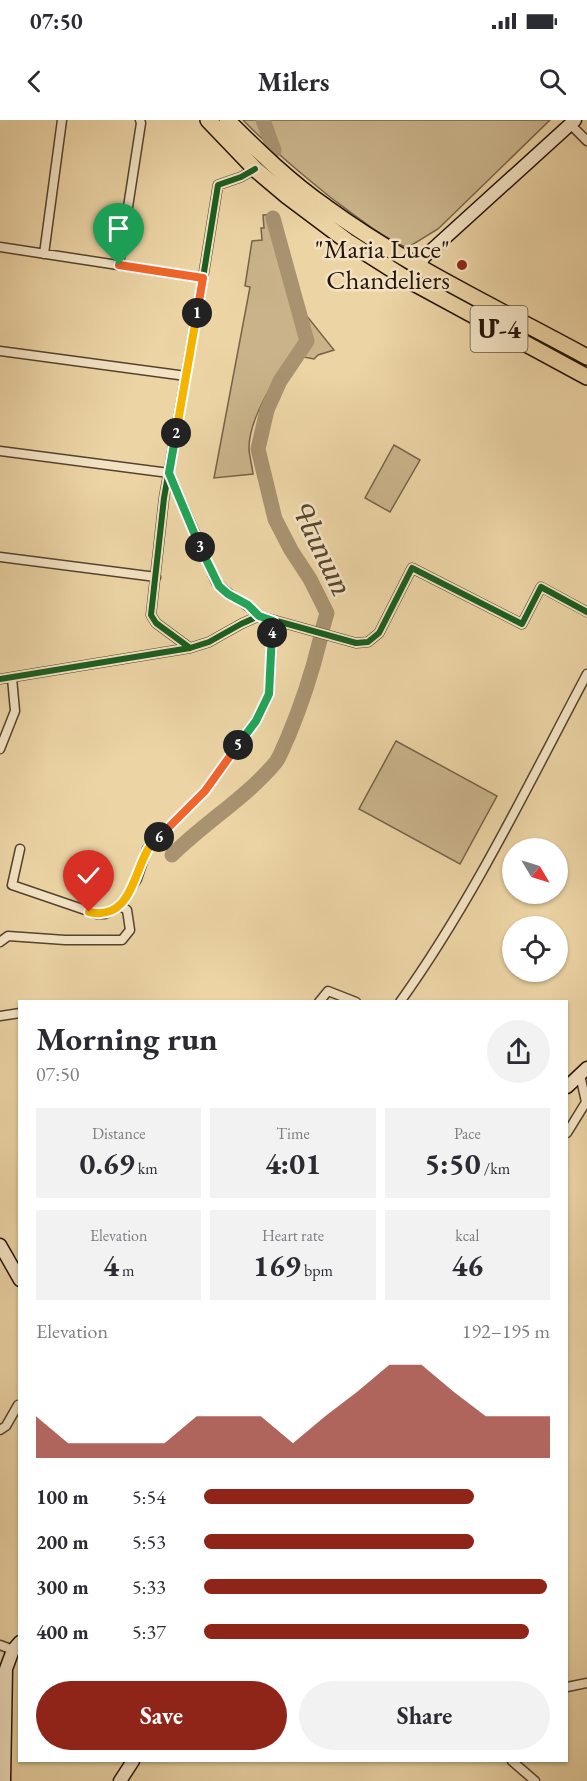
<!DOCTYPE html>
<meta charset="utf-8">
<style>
:root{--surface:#fff;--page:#f2f2f3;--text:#2b2b33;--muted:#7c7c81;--accent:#8f2418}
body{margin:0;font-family:"EB Garamond","Noto Serif Armenian",serif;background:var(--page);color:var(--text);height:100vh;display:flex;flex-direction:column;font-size:22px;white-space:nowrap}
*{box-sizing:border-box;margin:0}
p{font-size:20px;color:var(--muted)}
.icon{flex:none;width:33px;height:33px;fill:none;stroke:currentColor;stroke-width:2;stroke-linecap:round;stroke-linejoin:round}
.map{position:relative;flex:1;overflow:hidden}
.sheet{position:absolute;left:18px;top:880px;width:550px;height:762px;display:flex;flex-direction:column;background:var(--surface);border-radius:0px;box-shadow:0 2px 4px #0004}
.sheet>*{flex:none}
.needle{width:39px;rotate:128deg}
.tools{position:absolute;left:502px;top:718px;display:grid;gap:12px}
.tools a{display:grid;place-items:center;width:66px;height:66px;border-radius:50%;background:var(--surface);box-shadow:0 2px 4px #0004;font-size:30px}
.pin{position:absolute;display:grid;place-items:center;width:51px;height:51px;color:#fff;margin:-62px -26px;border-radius:50% 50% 50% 0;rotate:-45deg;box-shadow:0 0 6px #0007}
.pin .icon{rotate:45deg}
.km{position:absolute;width:30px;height:30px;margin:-15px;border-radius:50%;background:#222;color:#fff;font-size:16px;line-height:30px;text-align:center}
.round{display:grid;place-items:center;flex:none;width:63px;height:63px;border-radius:32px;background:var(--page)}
.summary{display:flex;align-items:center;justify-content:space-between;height:102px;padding:0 18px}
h1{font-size:33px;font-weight:700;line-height:45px}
.stats{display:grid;grid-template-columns:repeat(3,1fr);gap:9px;height:102px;padding:6px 18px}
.stats div{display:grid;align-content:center;border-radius:0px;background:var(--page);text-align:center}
.stats b{font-size:30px;font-weight:700}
.stats small{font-size:16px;font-weight:400}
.stats p{font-size:16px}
.chart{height:168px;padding:12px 18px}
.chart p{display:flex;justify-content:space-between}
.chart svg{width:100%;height:108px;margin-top:6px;fill:var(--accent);opacity:.7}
.action{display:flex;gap:12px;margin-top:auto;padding:12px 18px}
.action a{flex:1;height:69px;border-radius:36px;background:var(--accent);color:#fff;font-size:24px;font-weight:700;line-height:69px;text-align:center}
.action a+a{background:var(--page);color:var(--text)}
ul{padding:0 18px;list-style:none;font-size:20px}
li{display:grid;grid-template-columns:96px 72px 1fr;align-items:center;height:45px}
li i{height:15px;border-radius:8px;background:var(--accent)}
.status{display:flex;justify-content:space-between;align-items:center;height:42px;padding:0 30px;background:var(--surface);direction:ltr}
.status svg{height:16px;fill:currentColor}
header{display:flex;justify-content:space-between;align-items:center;height:78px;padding:0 18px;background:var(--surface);font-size:27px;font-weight:700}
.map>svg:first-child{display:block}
.green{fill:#cab38a;stroke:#766349;stroke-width:1.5}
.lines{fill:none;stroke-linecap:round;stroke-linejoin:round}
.river{stroke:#a89270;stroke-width:15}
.street-casing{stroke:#55432f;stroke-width:11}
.secondary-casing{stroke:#231308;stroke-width:15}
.highway-casing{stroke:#231308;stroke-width:18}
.street{stroke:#f3e3c4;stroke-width:8}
.secondary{stroke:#f3e3c4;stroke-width:12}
.highway{stroke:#ecd4a5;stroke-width:15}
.cycleway-casing{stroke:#f3e3c4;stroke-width:10}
.cycleway{stroke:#1b5e20;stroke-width:6}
.split-1-casing{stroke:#fff;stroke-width:12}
.split-2-casing{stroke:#fff;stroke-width:12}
.split-3-casing{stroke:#fff;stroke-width:12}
.split-4-casing{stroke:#fff;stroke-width:12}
.split-5-casing{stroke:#fff;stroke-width:12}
.split-6-casing{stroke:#fff;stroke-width:12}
.split-7-casing{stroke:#fff;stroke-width:12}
.split-1{stroke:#f0652b;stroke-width:8}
.split-2{stroke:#f5b400;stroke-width:8}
.split-3{stroke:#22a559;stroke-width:8}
.split-4{stroke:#22a559;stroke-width:8}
.split-5{stroke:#22a559;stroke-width:8}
.split-6{stroke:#f0652b;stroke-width:8}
.split-7{stroke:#f5b400;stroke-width:8}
.poi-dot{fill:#8f2418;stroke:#f3e3c4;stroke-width:2}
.labels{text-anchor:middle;stroke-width:5;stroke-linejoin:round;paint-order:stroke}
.shield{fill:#f3e3c4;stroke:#615140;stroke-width:1.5}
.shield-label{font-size:26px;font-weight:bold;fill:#231308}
.poi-label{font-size:27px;fill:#231308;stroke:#f3e3c4;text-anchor:end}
.water-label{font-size:28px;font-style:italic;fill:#584632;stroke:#f3e3c4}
</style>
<div class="status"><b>07:50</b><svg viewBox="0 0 49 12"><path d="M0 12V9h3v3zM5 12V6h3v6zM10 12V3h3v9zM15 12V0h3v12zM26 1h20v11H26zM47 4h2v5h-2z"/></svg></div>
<header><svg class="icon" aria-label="back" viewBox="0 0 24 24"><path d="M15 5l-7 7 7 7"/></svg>Milers<svg class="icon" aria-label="search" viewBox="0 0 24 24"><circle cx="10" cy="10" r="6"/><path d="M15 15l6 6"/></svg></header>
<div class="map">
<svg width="587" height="1661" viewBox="0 0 587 1661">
<rect width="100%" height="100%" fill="#ecd4a5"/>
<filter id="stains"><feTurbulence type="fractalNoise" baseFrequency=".00333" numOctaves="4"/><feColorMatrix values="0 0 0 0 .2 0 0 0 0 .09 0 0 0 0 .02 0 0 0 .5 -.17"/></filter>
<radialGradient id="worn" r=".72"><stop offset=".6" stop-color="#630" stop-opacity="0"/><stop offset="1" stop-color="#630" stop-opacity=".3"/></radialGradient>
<path class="green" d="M243 0H550L438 109 407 128C379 115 354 95 330 77 300 53 270 28 243 0Z
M277 94 302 190 334 230 318 235 314 239 293 235C275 257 248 300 249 330 250 338 252 346 253 354L214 358 250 167 245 166 252 121 262 120 261 108H264L263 95Z
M394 325 420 340 390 392 365 378Z
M396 621 497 676 460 744 359 689Z"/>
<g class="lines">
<path class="river" d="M263 0 274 30
M273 98 307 221 280 261 267 290 258 329 275 399 291 430 310 459 327 493 323 507
M172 735C205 702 246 678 276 642 281 635 284 625 288 617 301 586 312 553 320 520"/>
<g class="street-casing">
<path id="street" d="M570 4 587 21
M0 127 203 158
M44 134 62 0
M119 145 141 3 140 0
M0 231 186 256
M0 331 169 353 216 462C228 477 247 482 259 496
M0 437 156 457
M190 528 156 503 151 495 164 378 203 158 218 65 241 57 255 49
M0 559 190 528 209 522 241 504 259 496 356 523 368 522 379 513 412 448 522 504 541 467 587 492
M0 629 15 591 12 558
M20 729 12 765 97 794H105L120 786 137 759 147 729 205 671 256 601 269 574 273 501
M0 822 8 816 65 820H122L130 810 127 790 120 786
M319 882 328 871 356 882
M400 882C473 780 528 665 587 554
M0 896 20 893
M567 1013 586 982 580 955
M0 1310 6 1306 18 1285
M0 1525 13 1530
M567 1567 587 1563
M512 1641 535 1661"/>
</g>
<g class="secondary-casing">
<path id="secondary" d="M410 161 424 137 575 0
M567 967 587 948
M0 1125 20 1160
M4 1661 6 1549 13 1530 20 1522
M120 1661 133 1641"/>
</g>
<g class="highway-casing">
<path id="highway" d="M208 0 255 49 287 76 347 121 410 161 587 257
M227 0C258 31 290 62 326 87 407 146 499 189 587 237"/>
</g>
<use href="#street" class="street"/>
<use href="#secondary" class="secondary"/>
<use href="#highway" class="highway"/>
<g class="cycleway-casing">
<path id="cycleway" d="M190 528 156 503 151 495 164 378 203 158 218 65 241 57 255 49
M0 559 190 528 209 522 241 504 259 496 356 523 368 522 379 513 412 448 522 504 541 467 587 492"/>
</g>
<use href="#cycleway" class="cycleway"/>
</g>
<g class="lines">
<g class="split-1-casing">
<path id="split-1" d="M119 145 203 158 197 193"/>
</g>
<g class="split-2-casing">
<path id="split-2" d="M176 313 197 193"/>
</g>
<g class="split-3-casing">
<path id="split-3" d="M176 313 169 353 200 427"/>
</g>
<g class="split-4-casing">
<path id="split-4" d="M200 427 219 466 228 474 248 485 259 496 273 501 272 513"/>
</g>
<g class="split-5-casing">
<path id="split-5" d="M238 625 256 601 269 574 272 513"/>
</g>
<g class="split-6-casing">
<path id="split-6" d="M159 717 205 671 238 625"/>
</g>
<g class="split-7-casing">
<path id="split-7" d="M89 792C129 801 133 757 147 731 149 726 155 721 159 717"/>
</g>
<use href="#split-1" class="split-1"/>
<use href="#split-2" class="split-2"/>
<use href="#split-3" class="split-3"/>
<use href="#split-4" class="split-4"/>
<use href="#split-5" class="split-5"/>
<use href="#split-6" class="split-6"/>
<use href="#split-7" class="split-7"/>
</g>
<circle class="poi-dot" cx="462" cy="145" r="6"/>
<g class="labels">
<rect class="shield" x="470.5" y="186" width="57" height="46" rx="4.5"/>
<g class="shield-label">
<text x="499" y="218">Մ-4</text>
</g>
<g class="poi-label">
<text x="450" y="138">"Maria Luce"<tspan x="450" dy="31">Chandeliers</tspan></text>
</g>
<g class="water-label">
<text transform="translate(321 427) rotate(64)" y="10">Գետառ</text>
</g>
</g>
<rect width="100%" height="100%" filter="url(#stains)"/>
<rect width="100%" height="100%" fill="url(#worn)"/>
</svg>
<div class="tools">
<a><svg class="needle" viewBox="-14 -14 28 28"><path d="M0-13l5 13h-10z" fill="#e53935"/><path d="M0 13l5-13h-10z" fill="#7c7c81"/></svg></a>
<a><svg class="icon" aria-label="locate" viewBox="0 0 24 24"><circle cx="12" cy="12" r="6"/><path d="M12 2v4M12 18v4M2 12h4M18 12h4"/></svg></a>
</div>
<div class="pin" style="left:119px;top:145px;background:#1e9e55"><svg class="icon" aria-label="arrive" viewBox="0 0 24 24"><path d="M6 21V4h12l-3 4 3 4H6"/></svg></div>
<div class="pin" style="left:89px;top:792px;background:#d93025"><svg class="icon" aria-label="check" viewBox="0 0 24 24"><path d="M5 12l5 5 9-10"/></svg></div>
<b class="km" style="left:197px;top:193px">1</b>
<b class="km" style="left:176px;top:313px">2</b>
<b class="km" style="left:200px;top:427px">3</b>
<b class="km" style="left:272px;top:513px">4</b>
<b class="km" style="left:238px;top:625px">5</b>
<b class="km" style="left:159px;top:717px">6</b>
<section class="sheet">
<div class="summary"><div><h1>Morning run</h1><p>07:50</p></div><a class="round"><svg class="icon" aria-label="share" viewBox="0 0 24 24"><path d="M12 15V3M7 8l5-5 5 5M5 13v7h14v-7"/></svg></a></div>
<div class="stats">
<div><p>Distance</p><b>0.69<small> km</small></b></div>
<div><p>Time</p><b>4:01</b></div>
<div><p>Pace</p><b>5:50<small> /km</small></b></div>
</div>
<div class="stats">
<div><p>Elevation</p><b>4<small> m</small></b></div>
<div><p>Heart rate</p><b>169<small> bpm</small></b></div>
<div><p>kcal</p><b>46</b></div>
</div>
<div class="chart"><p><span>Elevation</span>192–195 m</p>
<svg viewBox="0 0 160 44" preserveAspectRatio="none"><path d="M0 44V27L10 38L20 38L30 38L40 38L50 27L60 27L70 27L80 38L90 27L100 17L110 6L120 6L130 17L140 27L150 27L160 27V44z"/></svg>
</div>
<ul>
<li><b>100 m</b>5:54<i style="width:78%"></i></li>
<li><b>200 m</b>5:53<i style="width:78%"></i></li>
<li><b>300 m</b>5:33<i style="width:99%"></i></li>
<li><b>400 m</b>5:37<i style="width:94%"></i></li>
</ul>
<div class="action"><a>Save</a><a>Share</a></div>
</section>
</div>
